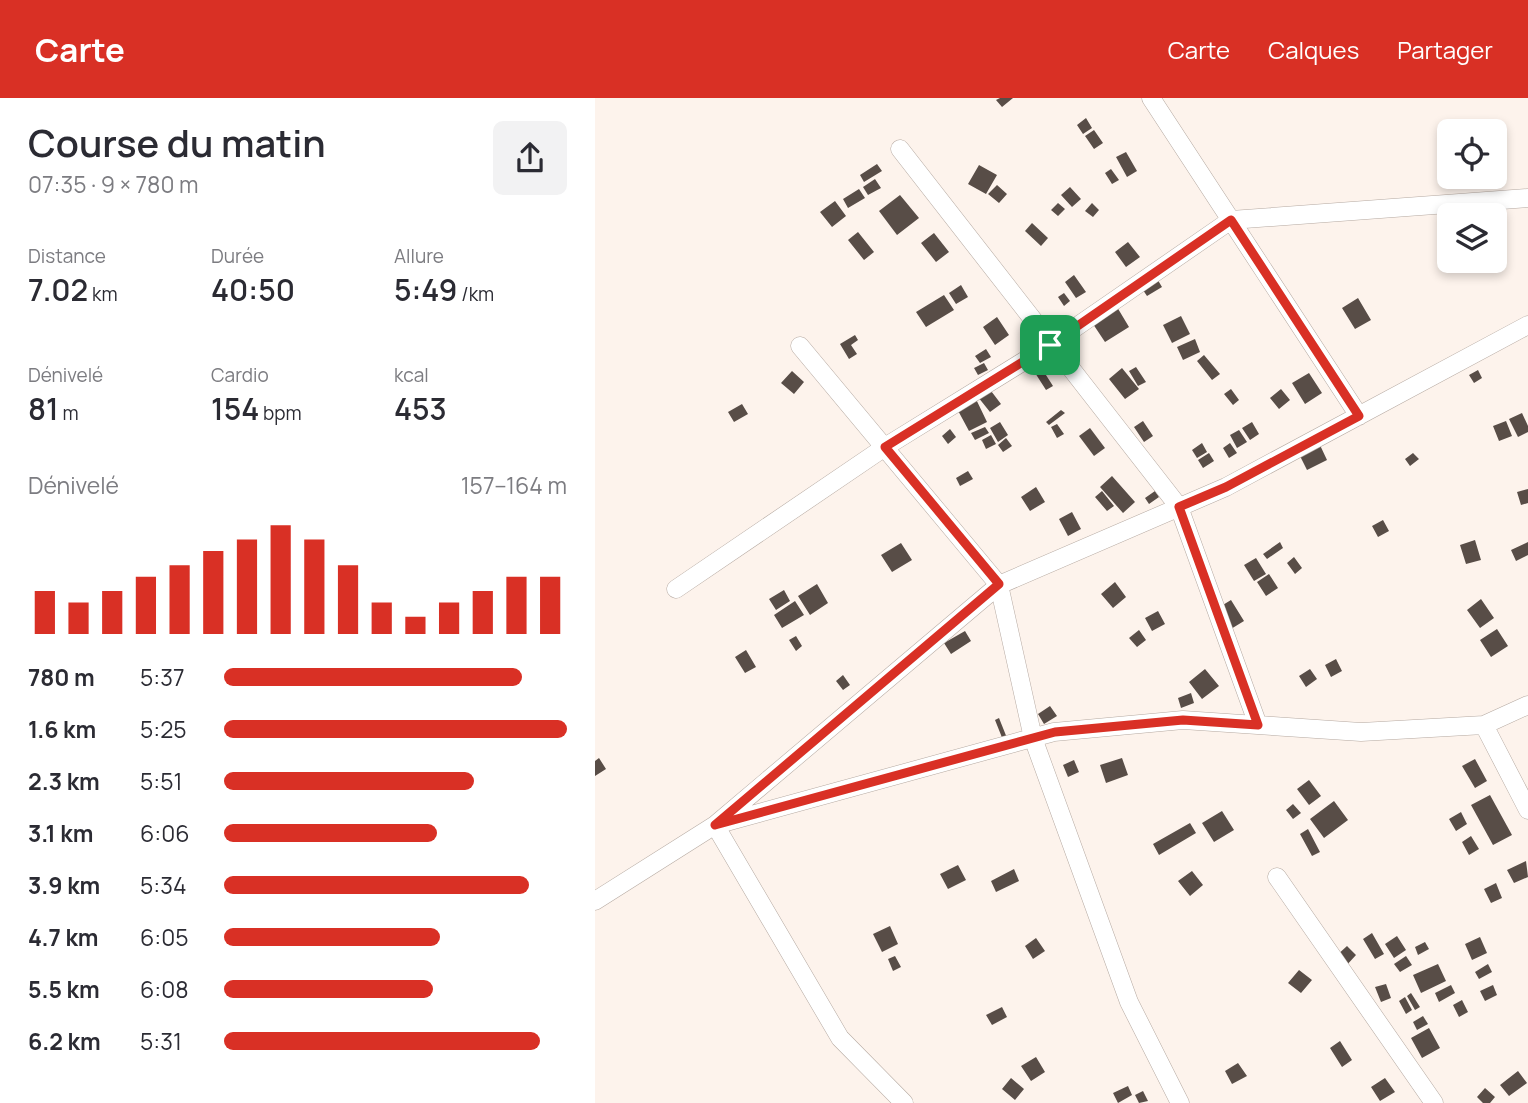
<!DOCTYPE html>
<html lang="fr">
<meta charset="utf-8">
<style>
:root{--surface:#fff;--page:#f2f2f3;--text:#2b2b33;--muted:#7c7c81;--accent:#d93025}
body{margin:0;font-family:Manrope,sans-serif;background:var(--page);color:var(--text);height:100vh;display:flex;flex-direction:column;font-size:26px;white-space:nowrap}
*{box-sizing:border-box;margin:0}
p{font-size:23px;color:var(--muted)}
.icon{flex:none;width:38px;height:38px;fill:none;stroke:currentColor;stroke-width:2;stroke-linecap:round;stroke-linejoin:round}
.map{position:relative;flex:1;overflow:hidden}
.side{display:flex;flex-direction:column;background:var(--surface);width:595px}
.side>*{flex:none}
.buttons{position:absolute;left:842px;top:21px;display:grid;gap:14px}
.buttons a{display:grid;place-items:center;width:70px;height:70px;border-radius:10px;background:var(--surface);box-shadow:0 4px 10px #0003;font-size:35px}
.pin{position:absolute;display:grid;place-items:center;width:60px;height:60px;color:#fff;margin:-30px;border-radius:14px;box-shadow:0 4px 10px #0006}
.round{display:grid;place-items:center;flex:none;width:74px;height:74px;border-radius:10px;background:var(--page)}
.overview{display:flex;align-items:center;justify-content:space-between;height:119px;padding:0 28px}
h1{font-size:38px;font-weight:600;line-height:52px}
.figures{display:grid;grid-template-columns:repeat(3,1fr);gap:10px;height:119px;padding:7px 28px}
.figures div{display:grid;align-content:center}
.figures b{font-size:30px;font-weight:600}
.figures small{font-size:19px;font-weight:400}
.figures p{font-size:19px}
.chart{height:196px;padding:14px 28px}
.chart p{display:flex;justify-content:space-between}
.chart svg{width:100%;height:126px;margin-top:7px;stroke:var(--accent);stroke-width:6}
ul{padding:0 28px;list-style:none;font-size:23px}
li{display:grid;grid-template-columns:112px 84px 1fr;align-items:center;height:52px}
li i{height:18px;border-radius:9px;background:var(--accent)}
header{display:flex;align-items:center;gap:42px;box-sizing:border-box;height:98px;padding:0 35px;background:var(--accent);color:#fff}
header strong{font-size:33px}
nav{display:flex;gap:38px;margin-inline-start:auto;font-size:24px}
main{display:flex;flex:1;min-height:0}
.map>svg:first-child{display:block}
.building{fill:#584d47}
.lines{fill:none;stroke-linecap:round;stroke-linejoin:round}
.minor-casing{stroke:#b5a9a1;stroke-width:19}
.minor{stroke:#fff;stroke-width:18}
.route-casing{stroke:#fff;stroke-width:14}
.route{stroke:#d93025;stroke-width:9}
</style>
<header>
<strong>Carte</strong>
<nav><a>Carte</a><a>Calques</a><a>Partager</a></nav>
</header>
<main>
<section class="side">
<div class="overview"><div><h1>Course du matin</h1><p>07:35 · 9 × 780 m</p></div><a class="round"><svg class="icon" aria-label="share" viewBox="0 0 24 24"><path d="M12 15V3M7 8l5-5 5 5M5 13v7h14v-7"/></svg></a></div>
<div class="figures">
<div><p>Distance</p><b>7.02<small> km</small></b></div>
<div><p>Durée</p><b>40:50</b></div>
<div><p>Allure</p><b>5:49<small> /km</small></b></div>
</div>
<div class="figures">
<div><p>Dénivelé</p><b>81<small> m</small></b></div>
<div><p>Cardio</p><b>154<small> bpm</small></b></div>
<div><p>kcal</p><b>453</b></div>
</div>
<div class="chart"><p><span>Dénivelé</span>157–164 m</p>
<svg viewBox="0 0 160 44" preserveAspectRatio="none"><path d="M5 44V29M15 44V33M25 44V29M35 44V24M45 44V20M55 44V15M65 44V11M75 44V6M85 44V11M95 44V20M105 44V33M115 44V38M125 44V33M135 44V29M145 44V24M155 44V24"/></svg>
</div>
<ul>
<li><b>780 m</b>5:37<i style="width:87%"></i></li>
<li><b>1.6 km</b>5:25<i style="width:100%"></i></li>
<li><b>2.3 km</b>5:51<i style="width:73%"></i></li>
<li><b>3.1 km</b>6:06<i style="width:62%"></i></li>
<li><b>3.9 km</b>5:34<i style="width:89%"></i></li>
<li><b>4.7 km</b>6:05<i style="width:63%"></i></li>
<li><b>5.5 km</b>6:08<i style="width:61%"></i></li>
<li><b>6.2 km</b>5:31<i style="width:92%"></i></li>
</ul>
</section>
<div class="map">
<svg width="933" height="1005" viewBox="0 0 933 1005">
<rect width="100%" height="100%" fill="#fdf3ec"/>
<path class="building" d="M405 0H418L407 9 401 2Z
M491 20 497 30 488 36 482 27Z
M499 32 508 45 499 51 490 38Z
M531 54 542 73 532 79 521 59Z
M282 66 287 73 269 84 265 77Z
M384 67 402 77 391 96 373 86Z
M516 71 524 82 517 86 510 75Z
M280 81 286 90 273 97 268 89Z
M402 87 412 96 404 105 393 96Z
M475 89 486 101 477 109 466 97Z
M264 91 270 100 253 110 248 101Z
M305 97 324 120 302 137 284 113Z
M240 103 251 118 237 129 225 114Z
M463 105 470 111 463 118 456 112Z
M497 105 504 112 498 119 490 113Z
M437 125 453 140 446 148 430 133Z
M263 134 279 154 269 162 253 142Z
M339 135 354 154 341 164 326 145Z
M533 144 545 159 531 169 520 154Z
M479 177 491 194 481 200 470 184Z
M561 179 567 189 552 198 546 189Z
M366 187 373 199 361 206 354 195Z
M469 195 475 203 469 208 463 199Z
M349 197 359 212 331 229 321 214Z
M763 200 776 222 760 231 747 210Z
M519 204 534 229 510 244 494 220Z
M586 218 595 236 577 245 568 227Z
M402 219 414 237 400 247 388 229Z
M260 237 263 242 256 247 262 256 254 261 245 246Z
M600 241 605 254 588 262 582 249Z
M391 251 396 259 385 265 380 258Z
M609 257 625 276 617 282 602 263Z
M442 263 458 288 451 292 435 267Z
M389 265 393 272 383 277 379 270Z
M541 269 551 284 543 288 534 273Z
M527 270 544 291 530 301 514 281Z
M883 272 887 280 879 285 874 277Z
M197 273 209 284 199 296 186 285Z
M714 275 727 295 710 306 697 285Z
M390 285 406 306 395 314 379 294Z
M636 291 644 302 638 307 629 296Z
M686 291 695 302 684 311 675 300Z
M379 297 392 324 374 333 360 307Z
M147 306 153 316 139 324 133 314Z
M466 312 470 315 454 327 451 324Z
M927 315 933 328V334L923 339 914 321Z
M548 323 558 338 549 344 539 329Z
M911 323 917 338 904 343 898 328Z
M405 324 413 337 403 344 395 330Z
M657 324 664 336 655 342 647 330Z
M462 326 469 336 462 340 456 329Z
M390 329 394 335 380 342 376 335Z
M495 330 510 350 499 358 484 338Z
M355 331 361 339 353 346 347 338Z
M644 332 652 344 642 350 635 337Z
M396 337 401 346 391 351 387 342Z
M411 340 417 348 408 354 403 347Z
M607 345 612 354 602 360 597 352Z
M635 345 642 355 634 360 628 350Z
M724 345 732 362 712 372 703 354Z
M614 355 619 363 608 370 603 362Z
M818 355 824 361 815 368 810 361Z
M373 373 378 381 365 388 361 380Z
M517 378 540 404 528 415 505 389Z
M441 389 450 404 435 413 426 399Z
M933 391V405L926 407 922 394Z
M507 393 519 408 512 413 500 399Z
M560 393 564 399 554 406 550 400Z
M477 414 486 431 473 438 464 421Z
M788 422 794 433 783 439 777 428Z
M880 442 886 462 871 466 865 447Z
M685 444 688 450 672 461 668 456Z
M933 444V457L921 463 916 452Z
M306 445 317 462 297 474 286 457Z
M699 459 707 470 700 476 692 465Z
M661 460 671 476 659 483 649 467Z
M674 476 683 490 671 498 662 484Z
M520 484 531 499 518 510 506 496Z
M222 486 233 505 215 517 203 498Z
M189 492 195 503 181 512 174 501Z
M886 501 899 520 885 530 872 512Z
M636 502 649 523 631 534 618 513Z
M200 503 209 517 187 530 179 517Z
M563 513 570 526 557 533 550 520Z
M902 531 913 548 896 559 885 542Z
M544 532 551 542 542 549 534 540Z
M370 533 376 543 356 556 349 545Z
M201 538 207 548 201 553 194 542Z
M151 552 161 569 150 575 140 559Z
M741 561 747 573 736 579 730 567Z
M610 571 624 588 607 601 594 584Z
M715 571 722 581 711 589 704 578Z
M248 577 255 587 248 592 241 583Z
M596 595 599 605 586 610 583 600Z
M455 608 462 618 449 626 443 616Z
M404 620 412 640 408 642 400 622Z
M4 660 11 671 0 678V663Z
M527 660 533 677 511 685 505 667Z
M880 661 892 683 880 690 867 668Z
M479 662 484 674 473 679 468 667Z
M714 682 726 698 714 707 702 691Z
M895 697 917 737 898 747 876 707Z
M739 703 753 722 729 740 715 721Z
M698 706 706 715 698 721 691 712Z
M627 713 639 732 619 744 607 725Z
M866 714 872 726 861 733 854 721Z
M595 725 601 735 564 757 558 746Z
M713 731 725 754 717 758 705 736Z
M876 738 884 751 874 757 867 744Z
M931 763 933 779 919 785 912 772Z
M363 767 371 782 353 791 345 776Z
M419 771 424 783 401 794 396 783Z
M597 773 608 787 595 798 583 783Z
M901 785 907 800 896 805 889 791Z
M295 828 303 846 287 854 278 836Z
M777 835 789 856 780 861 768 841Z
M802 838 811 852 799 860 790 846Z
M885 839 892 855 877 862 870 846Z
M441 840 450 853 438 861 430 848Z
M830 844 834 851 823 857 820 849Z
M752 848 761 857 750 869 740 859Z
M300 858 306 869 298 873 293 861Z
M811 858 817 867 805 874 799 866Z
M843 866 851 883 826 895 818 877Z
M893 866 897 874 884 881 880 874Z
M704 872 717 882 706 895 693 885Z
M791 886 796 900 786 904 780 889Z
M856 887 860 895 844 904 840 895Z
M898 887 902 897 890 903 885 893Z
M816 895 825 909 820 912 812 898Z
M810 899 817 912 811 916 804 903Z
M867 902 873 914 864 919 858 907Z
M407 909 412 919 397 927 391 917Z
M828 918 833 926 822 932 818 924Z
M834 930 845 950 827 960 816 940Z
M745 943 757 962 747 969 735 950Z
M441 959 450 974 436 983 426 968Z
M643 965 652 978 637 986 630 973Z
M923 973 932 985 914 998 905 987Z
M416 980 429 991 420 1002 407 991Z
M790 980 800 994 785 1003 776 989Z
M533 988 537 997 523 1005 518 995Z
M890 990 900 999 895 1005H888L882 999Z
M548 993 553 1003 544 1005 540 997Z"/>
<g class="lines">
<g class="minor-casing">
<path id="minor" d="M556 0 764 318
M305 51 584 409 663 627
M205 248 404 487 438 640 534 904 585 1005
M81 491 290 349 455 247 636 122 933 100
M889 627 933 712
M682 779 839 1005
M0 803 120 727 404 487 631 389 933 227
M309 1005 245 940 120 727 459 634 588 622 766 634 889 627 933 607"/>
</g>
<use href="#minor" class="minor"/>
</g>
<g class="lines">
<g class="route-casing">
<path id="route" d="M636 122 764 318 631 389 584 409 663 627 588 622 460 634 120 727 404 486 290 349 455 247Z"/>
</g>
<use href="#route" class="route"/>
</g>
</svg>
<div class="buttons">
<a><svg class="icon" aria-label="locate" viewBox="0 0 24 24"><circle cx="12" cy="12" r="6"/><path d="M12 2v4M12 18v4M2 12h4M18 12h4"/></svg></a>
<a><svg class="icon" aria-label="layers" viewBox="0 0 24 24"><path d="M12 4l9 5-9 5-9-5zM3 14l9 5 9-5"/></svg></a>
</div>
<div class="pin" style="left:455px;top:247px;background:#1e9e55"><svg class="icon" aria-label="arrive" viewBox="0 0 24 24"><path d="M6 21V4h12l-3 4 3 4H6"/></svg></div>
</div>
</main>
